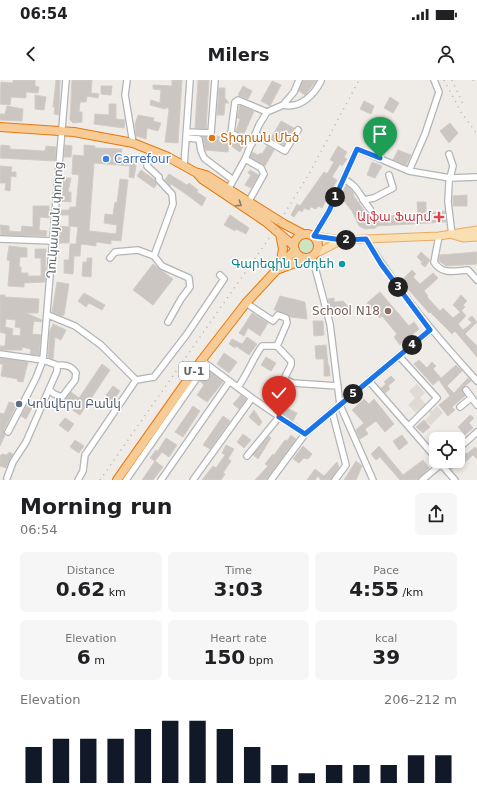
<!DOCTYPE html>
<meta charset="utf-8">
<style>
:root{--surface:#fff;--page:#f6f6f6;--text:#202124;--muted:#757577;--accent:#111827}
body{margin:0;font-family:"DejaVu Sans","Noto Sans Armenian",sans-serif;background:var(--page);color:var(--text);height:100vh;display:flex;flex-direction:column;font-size:15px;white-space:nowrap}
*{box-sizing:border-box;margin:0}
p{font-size:13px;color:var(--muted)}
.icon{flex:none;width:22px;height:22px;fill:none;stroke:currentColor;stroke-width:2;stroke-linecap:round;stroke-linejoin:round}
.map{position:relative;height:400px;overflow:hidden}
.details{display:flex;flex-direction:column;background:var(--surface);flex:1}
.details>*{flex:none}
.tools{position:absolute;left:429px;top:352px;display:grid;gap:8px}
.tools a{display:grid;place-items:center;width:36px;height:36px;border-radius:6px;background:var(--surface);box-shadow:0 2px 6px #0003;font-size:20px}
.pin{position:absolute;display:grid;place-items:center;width:34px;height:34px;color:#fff;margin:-41px -17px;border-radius:50% 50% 50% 0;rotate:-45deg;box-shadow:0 0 4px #0007}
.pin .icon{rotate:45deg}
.km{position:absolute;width:20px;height:20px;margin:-10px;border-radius:50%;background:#222;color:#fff;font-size:11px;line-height:20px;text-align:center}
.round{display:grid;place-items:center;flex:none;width:42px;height:42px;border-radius:6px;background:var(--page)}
.summary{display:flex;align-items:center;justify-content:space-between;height:68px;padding:0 20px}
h1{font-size:22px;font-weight:600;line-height:30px}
.stats{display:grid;grid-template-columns:repeat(3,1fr);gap:6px;height:68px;padding:4px 20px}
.stats div{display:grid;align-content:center;border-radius:6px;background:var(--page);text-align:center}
.stats b{font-size:20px;font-weight:600}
.stats small{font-size:11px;font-weight:400}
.stats p{font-size:11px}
.chart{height:112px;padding:8px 20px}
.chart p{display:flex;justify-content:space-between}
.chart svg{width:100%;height:72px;margin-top:4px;stroke:var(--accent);stroke-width:6}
.status{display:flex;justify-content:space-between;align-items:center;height:28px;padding:0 20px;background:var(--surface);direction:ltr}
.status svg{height:11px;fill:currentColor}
header{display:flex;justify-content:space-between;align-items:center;height:52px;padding:0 20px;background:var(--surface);font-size:18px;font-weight:600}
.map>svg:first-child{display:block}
.education{fill:#dfdbd4}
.green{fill:#cbe5c4}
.building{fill:#cbc6c2;stroke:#d3ccc5;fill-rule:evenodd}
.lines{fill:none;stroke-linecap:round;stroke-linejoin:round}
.minor-casing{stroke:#b1b5b8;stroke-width:8}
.major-casing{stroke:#e9aa65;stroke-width:9}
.highway-casing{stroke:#e7780e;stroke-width:10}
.minor{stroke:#fff;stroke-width:5.5}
.major{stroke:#fae0b0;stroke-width:7}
.highway{stroke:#f7cb95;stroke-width:8}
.rail{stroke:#b2b3b4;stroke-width:1.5;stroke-dasharray:1 5;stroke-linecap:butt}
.oneway{stroke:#847d72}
.route-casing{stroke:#fff;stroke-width:8}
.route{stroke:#1a73e8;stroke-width:5}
.food-dot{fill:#e8710a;stroke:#fff;stroke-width:1.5}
.shop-dot{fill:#3f7fe0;stroke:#fff;stroke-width:1.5}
.health-dot{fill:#e0444e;stroke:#fff;stroke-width:1.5}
.culture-dot{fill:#0f9aa8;stroke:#fff;stroke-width:1.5}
.education-dot{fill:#8d6e63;stroke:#fff;stroke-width:1.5}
.service-dot{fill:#5c6f8a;stroke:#fff;stroke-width:1.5}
.labels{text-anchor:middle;stroke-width:3;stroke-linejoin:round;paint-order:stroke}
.shield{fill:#fff;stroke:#8e9294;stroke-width:1}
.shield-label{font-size:11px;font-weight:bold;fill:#5e6366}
.food-label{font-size:12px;fill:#c56008;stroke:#fff;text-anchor:start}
.shop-label{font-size:12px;fill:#366cbe;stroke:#fff;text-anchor:start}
.health-label{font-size:12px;fill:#be3a42;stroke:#fff;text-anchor:end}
.street-label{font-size:12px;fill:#5e6366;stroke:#fff}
.culture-label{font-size:12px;fill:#0d838f;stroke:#fff;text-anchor:end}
.education-label{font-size:12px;fill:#785e54;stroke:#fff;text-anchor:end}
.service-label{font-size:12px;fill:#4e5e75;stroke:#fff;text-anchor:start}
</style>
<div class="status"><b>06:54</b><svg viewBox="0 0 49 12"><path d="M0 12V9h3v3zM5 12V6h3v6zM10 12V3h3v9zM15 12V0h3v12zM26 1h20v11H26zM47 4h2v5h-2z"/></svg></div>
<header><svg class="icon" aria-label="back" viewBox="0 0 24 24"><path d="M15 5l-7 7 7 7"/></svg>Milers<svg class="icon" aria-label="person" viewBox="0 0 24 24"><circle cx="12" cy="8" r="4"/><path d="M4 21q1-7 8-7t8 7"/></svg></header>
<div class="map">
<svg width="477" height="400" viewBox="0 0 477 400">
<rect width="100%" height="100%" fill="#efebe6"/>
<path class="education" d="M417 304 425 313 420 318 432 331 437 326 443 333 431 345 425 340 431 334 423 326 416 333 408 325 415 318 409 311Z"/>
<path class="green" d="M298 165a8 8 0 1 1 16 0a8 8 0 1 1-16 0Z"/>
<path class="building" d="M13 0H35V6L39 7 38 13 26 12V18L11 17 10 25 0 24 1 2 13 3Z
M56 0H60L59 35 54 34 55 27H53Z
M72 0H92L91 13 99 14 98 18 87 16 86 22H80L79 32H82V42L73 43 70 40Z
M172 0H182L178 63 165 62 169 30 167 27 165 29 150 25 151 20 160 23 161 10 153 9V5L172 6Z
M198 0H209L206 49 195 48Z
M303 0H317L305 15 299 11Z
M272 1 281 5 270 26 261 21Z
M101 6H112L111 15 101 14Z
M243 6 252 11 248 19 238 15Z
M219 8H225V18L229 23H225L224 35H217Z
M35 15 46 17 44 30 35 29Z
M390 17 399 23 393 33 384 28Z
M364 21 374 26 371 34 360 29Z
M109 24H116V39L125 40 124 48 94 44 95 34 109 35Z
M240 25 254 31 244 54 236 51 240 39 237 38Z
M7 26 23 29 22 41 0 40V34H5Z
M138 35 154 38 153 41 161 43 158 51 147 48 146 59 136 56 135 44Z
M281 41 294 48 284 65 271 58Z
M450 43 458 53 449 63 440 51Z
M214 56 229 57 228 72 205 70 203 57Z
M235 60 244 65 240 72 231 66Z
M1 65 10 66V69L45 71 46 66 56 67 55 81 0 78Z
M65 65 72 66 71 77H64Z
M84 65 95 66V68L122 69 121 75H129V78L137 80 134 98 129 97 130 86 94 83 89 151 116 154 117 145 104 143 105 134 113 135 115 122 117 123 120 99 128 100 121 161 111 160V164L96 162V166L81 164 80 176H74L73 194 64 193V180H69L70 164H76L78 147 69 146V135H59L60 130H69L70 127H76L79 95 72 94 73 75 84 76Z
M267 66 274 70 265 86 250 77 252 72 258 75 260 73 262 74Z
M338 66 347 72 344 77 347 79 342 86 340 84 332 97 337 100 322 128 318 126 316 129 311 127 309 130 304 128 302 132 299 130 294 137 291 135 297 124 300 126 324 92 327 94 334 82 330 80Z
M398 70 411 75 406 85 393 80Z
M372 82 382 86 375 98 367 95Z
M0 86 12 87 11 92H16V97L11 96 10 111 5 110 6 103H0Z
M141 90 155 100 157 104 154 108 137 96Z
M250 90 259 95 251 108 245 105 251 95 248 93Z
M169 94 187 105 189 103 198 110 197 112 206 118 202 126 183 112 171 104 170 106 165 100Z
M62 98H71L68 112H71V122L60 121Z
M346 105 354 113 353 115 369 137 418 134 417 122H426V133L445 131 446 142 376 146V148L365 149 359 146 352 131 343 120 342 113Z
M467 115V126H453V116Z
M33 126H49V138L40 137 39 150 47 151 46 156 1 155 0 145 9 146V151L21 152 22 146 33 147Z
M230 135 249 148 246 154 236 149 235 151 224 145Z
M58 146 70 147 69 163H59L60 152 58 151Z
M9 166 27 168V177H20L19 187H21V193H28V196H41V178H35V169H46L45 202 24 203V207L8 206 10 181 7 180Z
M421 172 430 180 425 187 421 184 422 182 417 177Z
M477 172V184L446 186 439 181 440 175Z
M87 178H92L91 197 82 196 83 182H87Z
M153 184 173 199 153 225 133 210Z
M412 190 416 194 413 197 420 204 433 193 438 198 424 211 428 216 427 217 440 231 443 228 453 238 462 231 466 236 458 244 463 250 472 243 468 239 472 236 477 242 465 254 477 266V277L455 251 452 254 430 232 429 233 401 201Z
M57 202 69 204 64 235 61 236 52 232Z
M380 212 409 246 414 242 419 249 400 265 394 257 397 254 382 236 380 238 367 223Z
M84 213 105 225 102 230 89 223 86 227 78 221Z
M0 215H5V217L39 219 38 233H26L42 240V242L34 241 32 254 41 255 39 275 30 274 31 269 22 267V270H0V266H5L6 254 0 252ZM6 239 16 240 15 247 21 248 20 256 12 255 13 249 5 247Z
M461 215 467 221 463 225 465 227 460 232 453 225Z
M280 216 305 222 307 239 291 237 274 230Z
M334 218V222L343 221 352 231 349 234 341 227 330 228 328 219Z
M252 233 268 243 260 256 248 248 244 256 239 253Z
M313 241H323L324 255 314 256Z
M53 244 66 250 61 260 55 257 53 279 48 277 50 251Z
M247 257 257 264 249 275 236 266 235 268 229 264 232 259 242 264Z
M326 265 328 285H329L330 296H324V279H316L315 266Z
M224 273 237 282 229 293 217 284Z
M266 277 276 283 271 291 261 285Z
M0 278 28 282 23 302 17 301 18 299 1 296 3 284H0Z
M419 280 427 288 432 282 436 286 433 289 441 298 433 305 414 284Z
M102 284 110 290 80 335 62 323 71 312 79 318Z
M456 285 462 291 447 306 454 313 468 298 471 301 462 308 465 316 452 327 455 330 448 336 439 325 450 316 439 300Z
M208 290 223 302 207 322 197 315 204 305 200 301Z
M391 296 395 300 388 306 390 309 385 313 381 308 386 304 384 302Z
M113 306 120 311 111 323 106 320 108 317 106 315Z
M241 315 246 319 239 329 233 324Z
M364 319 369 324 374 319 394 344 385 352 376 341 365 349 368 354 360 359 356 350 364 343 352 330Z
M9 322 17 324 4 350 5 355 0 366V333L4 334Z
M274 322 297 333 293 341 272 326Z
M28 324 33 326 26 339 21 336Z
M193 326 200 331 183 357 175 352Z
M254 330 262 342 259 346 249 337Z
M470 335 474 338 469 343 473 348 465 355 458 347Z
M223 336 230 341 210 369 203 365Z
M65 338 74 344 68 352 59 345Z
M424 340 430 347 423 353 416 347Z
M243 354 251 360 244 368 237 362Z
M291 355 296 359 266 400H255L268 386 265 384 273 374 274 375 285 360 287 361Z
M402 355 408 363 399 370 393 361Z
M269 356 271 358 258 379 253 375Z
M166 358 177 365 169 377 162 372 155 381 150 378 156 370 157 372Z
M75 360 84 366 79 373 70 367Z
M226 365 234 369 228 379 231 381 223 393 225 394 221 400H202L213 386 216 388 225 375 222 373Z
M303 366 312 374 308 379 304 378 299 383 293 379Z
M379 366 403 395 423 380 429 388 417 400H400L380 377 376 380 371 374Z
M475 367 477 369V379L473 375 462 385 460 382 451 390 447 385 451 381H459L466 373 467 374Z
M9 372 13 374 6 388 0 386V376L2 374 7 375Z
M155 381 163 387 153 400H142Z
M356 381 362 386 356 400H344Z
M337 382 339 387 331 400H321L318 396 315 400H307L315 389 324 396Z"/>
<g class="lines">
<g class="minor-casing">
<path id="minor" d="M127 0 125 15 133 63
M283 25C300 29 314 15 321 1
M187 52 211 53 215 0
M255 54 285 71 298 50
M186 58 199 59 201 71 204 78 233 100
M252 64 231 53 235 22 238 20 267 32
M151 70 147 86 159 97V100L172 114 173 124 154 176
M449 74 453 86 449 102 448 122 452 155
M245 79 261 88 264 94 249 121
M184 86 190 0
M409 91 425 54 439 12 434 0
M343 99C357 104 361 118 370 129
M229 108 245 79 259 45 267 32 283 25 294 12 299 0
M363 120 374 118 393 108 389 95
M314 156 329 131 357 69 409 91 450 98 477 97
M439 156 434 182C442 195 454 191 468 190L477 200
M0 159 53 161
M366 159C398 211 436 256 477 301
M312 176 330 244 340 325 373 400
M110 178 115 172 138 170 154 176 162 186 189 198 190 207 181 219 168 242
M48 235 75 246 101 265 136 300
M277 266 291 281V285L284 299 293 303 338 306
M0 274 43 280 57 285V291L26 362 13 382 7 398
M399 276 437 318 409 346
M205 283 252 318 305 354
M136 300 154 297 187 254 224 199 220 195
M369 301 436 378
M238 307C248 293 252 280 262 266H277L287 243 286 238 278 235 273 241 246 223
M49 309 54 314 62 317 75 300 76 293C71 285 65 285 57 285
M466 310 477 325
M460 327 471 318
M332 331 346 385 335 400
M8 352 36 298 43 280 66 0
M458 369 477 352
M247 376 279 337
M439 382 455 400
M78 400 83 391 85 375 136 300
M126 400 206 285
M161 400 229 302
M193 400 252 318
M271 400 305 354 430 250
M422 400 445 381"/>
</g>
<g class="major-casing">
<path id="major" d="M453 155 463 158 477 157
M314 156 341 160
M315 174 342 160 439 156 477 150"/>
</g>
<g class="highway-casing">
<path id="highway" d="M0 47 74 52 133 63 168 77 195 92 206 95 284 144 303 154
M197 93 202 99 266 142 294 166
M294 166a12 12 0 1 1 24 0a12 12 0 1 1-24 0Z
M280 186 283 169 280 154
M279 189 308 178
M117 400 201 281 246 223 295 170"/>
</g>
<use href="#minor" class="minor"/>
<use href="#major" class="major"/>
<use href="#highway" class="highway"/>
<path class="rail" d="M444 0 461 32 477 54
M452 0 463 24
M473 0 477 3
M100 400 270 157 309 94 359 0"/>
</g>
<defs><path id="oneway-chevron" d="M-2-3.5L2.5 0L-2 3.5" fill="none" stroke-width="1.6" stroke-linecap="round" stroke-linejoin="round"/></defs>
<use class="oneway" href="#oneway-chevron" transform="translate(239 124) rotate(34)"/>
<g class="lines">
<g class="route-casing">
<path id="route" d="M279 337 305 354 430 250 381 184 366 159 342 160 314 156 329 131 357 69 380 78"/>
</g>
<use href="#route" class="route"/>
</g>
<circle class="food-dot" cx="212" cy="58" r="4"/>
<circle class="shop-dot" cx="106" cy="79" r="4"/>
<path class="health-dot" d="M437 131h4v4h4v4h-4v4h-4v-4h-4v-4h4z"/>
<circle class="culture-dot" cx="342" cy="184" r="4"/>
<circle class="education-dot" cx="388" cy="231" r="4"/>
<circle class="service-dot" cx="19" cy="324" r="4"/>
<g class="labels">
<rect class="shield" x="179" y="282" width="30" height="18" rx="3"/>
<g class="shield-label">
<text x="194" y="295">Մ-1</text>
</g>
<g class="food-label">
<text x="220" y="62">Տիգրան Մեծ</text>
</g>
<g class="shop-label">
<text x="114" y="83">Carrefour</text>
</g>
<g class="health-label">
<text x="431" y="141">Ալֆա Ֆարմ</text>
</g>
<g class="street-label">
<text transform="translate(55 140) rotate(-86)" y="4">Ղուկասյան փողոց</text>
</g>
<g class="culture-label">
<text x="334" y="188">Գարեգին Նժդեհ</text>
</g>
<g class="education-label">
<text x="380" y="235">School N18</text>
</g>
<g class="service-label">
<text x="27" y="328">Կոնվերս Բանկ</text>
</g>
</g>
</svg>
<div class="tools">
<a><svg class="icon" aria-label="locate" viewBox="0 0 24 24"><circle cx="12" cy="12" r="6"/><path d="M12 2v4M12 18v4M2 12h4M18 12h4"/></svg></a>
</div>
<div class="pin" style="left:380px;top:78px;background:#1e9e55"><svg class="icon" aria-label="arrive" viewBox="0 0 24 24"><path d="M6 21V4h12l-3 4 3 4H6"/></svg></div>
<div class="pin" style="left:279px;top:337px;background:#d93025"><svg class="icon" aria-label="check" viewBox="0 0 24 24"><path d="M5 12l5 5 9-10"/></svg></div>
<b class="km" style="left:335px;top:117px">1</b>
<b class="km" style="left:346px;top:160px">2</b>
<b class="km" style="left:398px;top:207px">3</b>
<b class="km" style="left:412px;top:265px">4</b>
<b class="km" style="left:353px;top:314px">5</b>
</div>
<section class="details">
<div class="summary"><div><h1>Morning run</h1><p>06:54</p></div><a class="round"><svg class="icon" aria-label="share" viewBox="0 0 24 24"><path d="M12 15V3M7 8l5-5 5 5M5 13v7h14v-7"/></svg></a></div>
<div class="stats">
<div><p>Distance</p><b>0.62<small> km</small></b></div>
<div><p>Time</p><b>3:03</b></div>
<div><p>Pace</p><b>4:55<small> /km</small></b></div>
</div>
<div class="stats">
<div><p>Elevation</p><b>6<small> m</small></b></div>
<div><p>Heart rate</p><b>150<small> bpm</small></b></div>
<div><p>kcal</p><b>39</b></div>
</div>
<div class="chart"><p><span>Elevation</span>206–212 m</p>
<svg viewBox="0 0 160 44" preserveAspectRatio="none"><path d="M5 44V22M15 44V17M25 44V17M35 44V17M45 44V11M55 44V6M65 44V6M75 44V11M85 44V22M95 44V33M105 44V38M115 44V33M125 44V33M135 44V33M145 44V27M155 44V27"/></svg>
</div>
</section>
